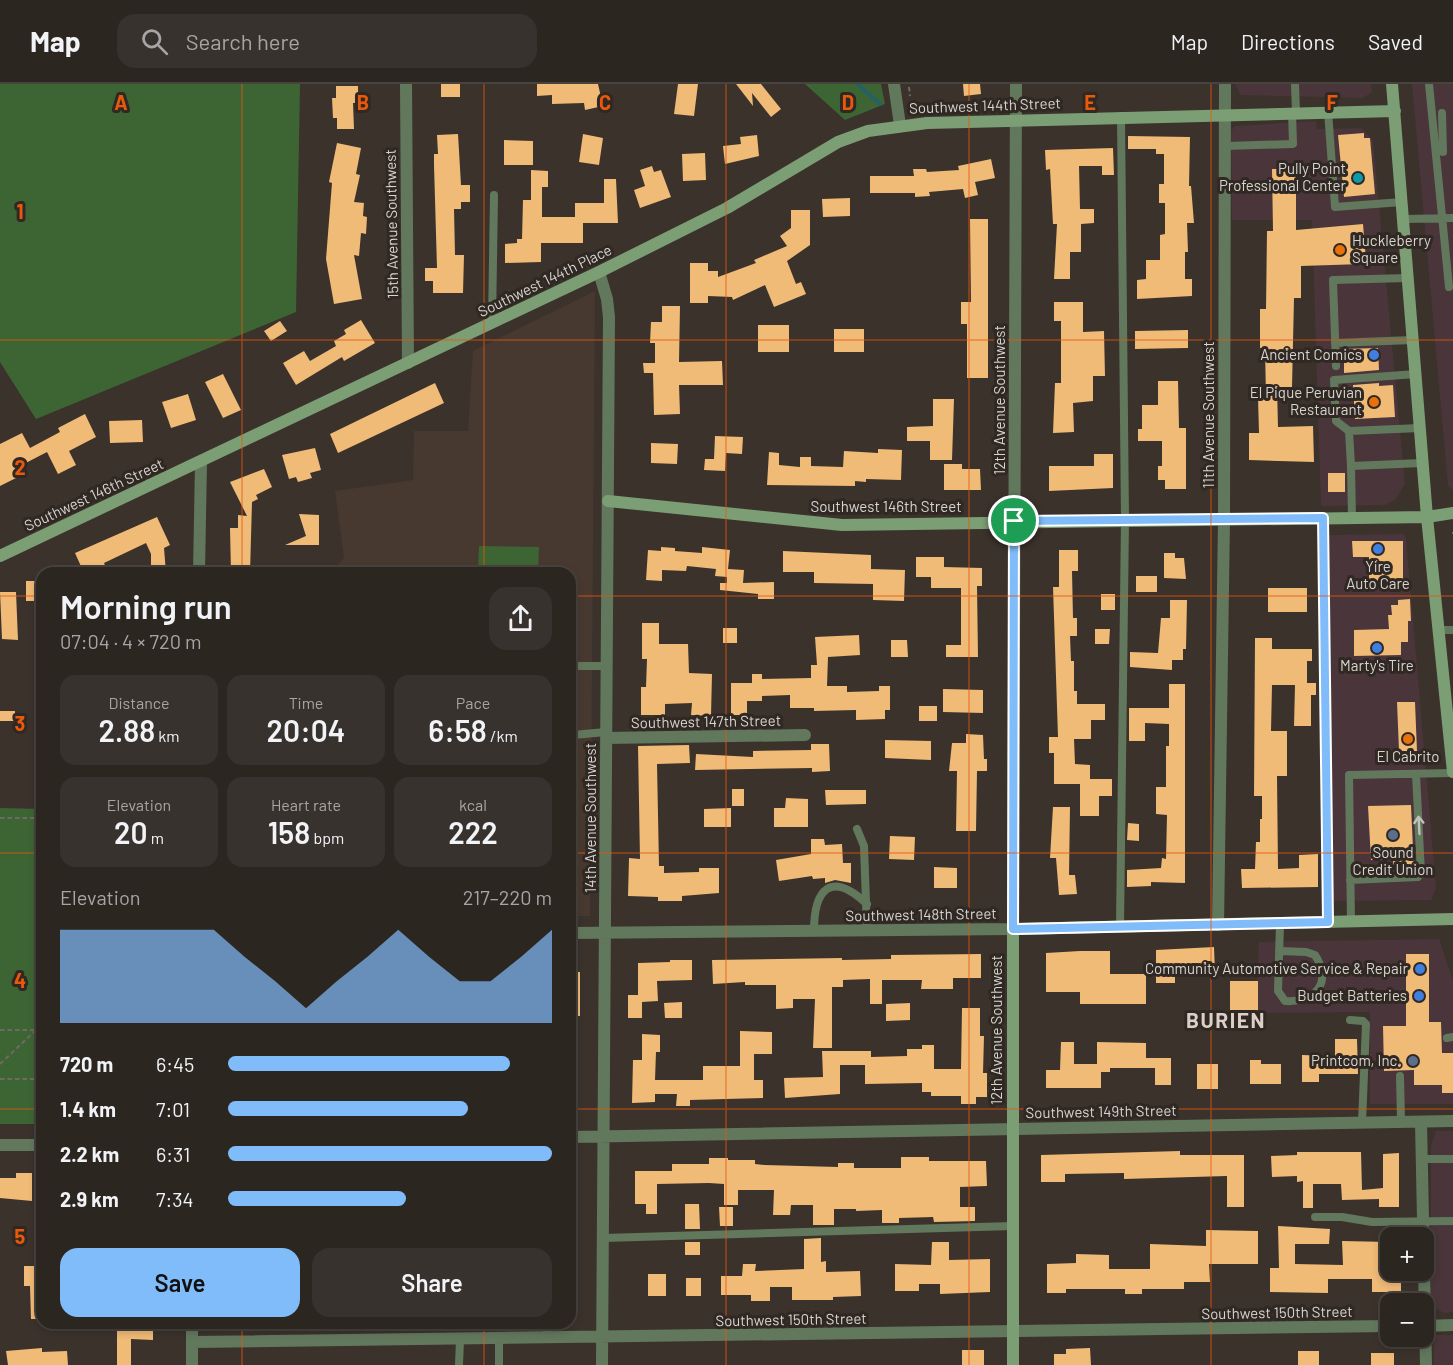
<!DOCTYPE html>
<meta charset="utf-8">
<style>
:root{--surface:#2c2621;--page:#38322e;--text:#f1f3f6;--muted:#a6a5a5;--line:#48433f;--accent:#81bcfa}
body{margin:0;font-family:Barlow,sans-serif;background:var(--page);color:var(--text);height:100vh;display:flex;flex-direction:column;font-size:22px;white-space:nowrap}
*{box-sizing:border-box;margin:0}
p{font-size:20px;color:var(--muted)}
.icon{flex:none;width:33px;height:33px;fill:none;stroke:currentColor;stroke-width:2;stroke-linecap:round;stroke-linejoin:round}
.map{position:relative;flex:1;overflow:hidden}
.details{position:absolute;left:36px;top:483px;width:540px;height:762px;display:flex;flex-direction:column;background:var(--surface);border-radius:18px;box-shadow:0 3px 9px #0003,0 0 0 2px var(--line)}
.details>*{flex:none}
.tools{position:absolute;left:1380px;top:1143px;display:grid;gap:12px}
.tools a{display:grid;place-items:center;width:54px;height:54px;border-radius:12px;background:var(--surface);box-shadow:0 3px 9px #0003,0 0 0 2px var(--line);font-size:30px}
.pin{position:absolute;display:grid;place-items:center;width:51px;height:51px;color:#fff;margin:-26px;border:3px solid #fff;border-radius:50%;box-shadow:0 2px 6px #0007}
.round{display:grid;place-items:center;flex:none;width:63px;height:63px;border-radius:18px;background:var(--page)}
.overview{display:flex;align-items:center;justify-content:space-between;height:102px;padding:0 24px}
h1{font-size:33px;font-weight:600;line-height:45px}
.metrics{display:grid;grid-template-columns:repeat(3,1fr);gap:9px;height:102px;padding:6px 24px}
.metrics div{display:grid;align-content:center;border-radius:15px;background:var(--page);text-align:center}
.metrics b{font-size:30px;font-weight:600}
.metrics small{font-size:16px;font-weight:400}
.metrics p{font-size:16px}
.chart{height:168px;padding:12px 24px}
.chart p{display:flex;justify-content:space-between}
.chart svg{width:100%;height:108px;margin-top:6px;fill:var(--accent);opacity:.7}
.action{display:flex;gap:12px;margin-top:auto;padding:12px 24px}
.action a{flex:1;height:69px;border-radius:18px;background:var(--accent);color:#111;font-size:24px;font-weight:600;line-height:69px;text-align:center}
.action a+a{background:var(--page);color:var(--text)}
ul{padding:0 24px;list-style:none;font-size:20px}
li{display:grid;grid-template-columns:96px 72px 1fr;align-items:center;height:45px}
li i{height:15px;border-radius:8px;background:var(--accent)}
header{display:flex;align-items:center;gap:36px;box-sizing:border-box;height:84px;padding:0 30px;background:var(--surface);border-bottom:2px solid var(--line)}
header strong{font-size:28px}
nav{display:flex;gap:33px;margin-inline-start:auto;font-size:21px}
.search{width:420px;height:54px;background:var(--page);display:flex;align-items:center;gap:15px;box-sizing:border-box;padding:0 21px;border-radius:18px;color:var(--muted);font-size:22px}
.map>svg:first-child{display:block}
.commercial{fill:#49353a}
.built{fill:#483930}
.green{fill:#3d6534}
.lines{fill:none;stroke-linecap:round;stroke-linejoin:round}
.stream{stroke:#236167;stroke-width:4}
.building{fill:#f0ba77}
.path{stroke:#716964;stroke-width:2;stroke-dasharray:4.5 3;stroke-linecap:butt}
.lane{stroke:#62785d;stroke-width:8}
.street{stroke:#62785d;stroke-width:12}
.secondary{stroke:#7c9e74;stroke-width:12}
.oneway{stroke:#c1c2b9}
.route-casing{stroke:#fff;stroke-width:12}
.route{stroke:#81bcfa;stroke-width:8}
.grid{fill:none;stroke:#e8590c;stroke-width:1.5;stroke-opacity:0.55}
.culture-dot{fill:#0f9aa8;stroke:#302822;stroke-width:2}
.food-dot{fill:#e8710a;stroke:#302822;stroke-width:2}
.shop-dot{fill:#3f7fe0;stroke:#302822;stroke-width:2}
.service-dot{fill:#5c6f8a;stroke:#302822;stroke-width:2}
.labels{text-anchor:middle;stroke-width:6;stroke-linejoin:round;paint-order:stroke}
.street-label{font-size:15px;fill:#d9d4d0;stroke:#302822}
.poi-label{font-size:15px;fill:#d9d4d0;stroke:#302822;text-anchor:end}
.district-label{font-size:21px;font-weight:bold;letter-spacing:1.5px;fill:#dbcfc8;stroke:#302822}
.grid-label{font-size:20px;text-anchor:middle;font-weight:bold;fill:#e8590c;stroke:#302822;stroke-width:6;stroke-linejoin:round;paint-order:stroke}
</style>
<header>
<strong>Map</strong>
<div class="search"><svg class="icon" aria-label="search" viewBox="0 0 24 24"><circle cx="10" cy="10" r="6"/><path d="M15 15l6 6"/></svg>Search here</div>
<nav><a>Map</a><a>Directions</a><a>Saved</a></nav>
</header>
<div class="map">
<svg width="1453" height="1281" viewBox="0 0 1453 1281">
<rect width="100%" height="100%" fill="#3b322c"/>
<path class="commercial" d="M1235 0H1371L1372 8 1363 14 1241 11Z
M1412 0H1453V406L1448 402Z
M1316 37 1317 45 1362 44 1373 57 1405 400 1396 415 1385 421 1321 422 1312 136H1232L1231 47 1235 42Z
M1403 450 1406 454 1436 804 1431 816 1332 817 1328 451Z
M1439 855 1453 896V1020H1370V928L1256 929 1259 858Z
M1436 1047H1453V1228L1444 1229 1431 1222V1062Z
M1434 1251H1453V1281H1434Z"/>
<path class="built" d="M595 207 590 832H570V489H331L344 474 335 407 413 396 414 347H468L473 267Z"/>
<path class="green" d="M0 0H300L296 228 36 335 0 278Z
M805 0H881L885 20 845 36Z
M479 462 539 463 538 489H478Z
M0 724 42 725V1040H0Z"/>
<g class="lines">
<path class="stream" d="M857 0 880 20"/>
</g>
<path class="building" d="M441 0H460V13H441Z
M537 0H598L603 22 585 26 584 19 552 20V11L537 12Z
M678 0H698L694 32 674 30Z
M736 0H761L781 25 771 33 752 9 753 22Z
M963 0H980L981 10 964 12Z
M336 2H358V19H353L354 45H337V34H333L332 14H336Z
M1364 49V54H1370L1375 110 1344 113 1338 51Z
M458 50 461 101H470V118H461V125H454L455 171H464L463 209H433V197H425V184H437L434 81V70H438L437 51Z
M583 50 603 54 599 81 579 78Z
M757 51 759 72 725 80 723 62 741 60 740 53Z
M1128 52 1190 53 1189 102H1191L1194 139H1187L1188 168H1185V195H1192V212L1137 215V196L1146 195V176H1160V151L1165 150V119H1159V100H1164V70H1156V65H1128Z
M504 56 533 57V81H504Z
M337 59 361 64 356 90 360 91 354 118 364 119 363 132 367 133 366 150 361 149 359 172 354 171 362 215 334 220 326 175 332 99 329 98Z
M1113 64 1114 91H1102V82H1079L1080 125H1094V139L1081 140V168H1070V195H1054L1057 140H1053L1050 85 1046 86 1045 66Z
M705 69 706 96 683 97 682 70Z
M991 75 995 94 975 98 978 111 965 114 963 105 929 108 930 112 915 113V109H870V92H914L913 85H926L927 88 959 86 958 82Z
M652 82 654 88 661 86 671 113 640 124 634 106 645 102 640 86Z
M1272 85H1296V146L1363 140 1366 176H1362L1363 180 1301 182V214H1294L1292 303H1277L1278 343 1313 342 1314 378 1249 376V349H1259L1258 313H1266L1265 264H1260V225H1266L1267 147H1273Z
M531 86 548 87V103H542V133H575V119H604V95H616L618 139H583V159H541V178L505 179V160L517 159V155H522L523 116H531Z
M850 114V132L823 133 822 115Z
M791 126H810V161L787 177 796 200 801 198 806 210 774 223 765 201 733 216 732 213 708 212V219H690V179H708V187H718V193L756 179 754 176 787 162 780 152 791 144Z
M970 135H988V294H967V240H961V218H971Z
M1054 218H1083V248L1104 247 1105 292H1093V317L1073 319 1074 348 1053 349 1055 299H1061V237H1054Z
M662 222H680L679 278 722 277 723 301H679L680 330 654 331 653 289H644L643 279H655V259H650L651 238H662Z
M361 236 375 259 344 277 342 273 296 301 283 279 304 267 310 277 336 262 334 257 346 250 344 246Z
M280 237 287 247 271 257 264 247Z
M758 241H789V268H758Z
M834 245H864V268H834Z
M1188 246V264L1135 265V247Z
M1378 264 1379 286 1344 289V265Z
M223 290 241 326 223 334 205 298Z
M1158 297H1178L1179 344H1186V405H1165V396H1158V382H1162V357H1138V345H1142V321H1158Z
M435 299 444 319 338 369 330 350Z
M1379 299V302L1393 301 1395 333 1355 335 1353 301Z
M188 310 196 336 171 344 162 318Z
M933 315H954L952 376H930V357H907V343L933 342Z
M85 330 96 353 69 367 76 381 58 390 47 368 18 383 22 391 0 402V360L22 349 30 364 60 348 58 344Z
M142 336 143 358 110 359 109 337Z
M715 352 743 353 742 370 726 369 725 387 704 386 705 375H714Z
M651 359 678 360 677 380 651 379Z
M315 364 321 386 310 389 312 394 298 398 296 393 289 395 282 371Z
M878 365 902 366 901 396 866 395V398L855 397V402L767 401 769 368 779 369V381L800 383V373H811V382L843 383 844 367 878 369Z
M1094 370H1113V404L1049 407V382H1094Z
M944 380H962V385H980L981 406H944Z
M264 385 272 403 256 411 258 415 252 418 250 489H231L230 444H238V431L247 432 230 398Z
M1328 389H1345V408H1328Z
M299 430 319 431V461H285L306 452Z
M157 433 170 461 164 464 166 489H151V470L146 459 104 479 108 489H84L75 469Z
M1352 457H1403V496L1369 497V473H1353Z
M661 463 675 464V467L702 469V463L730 466 728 485 744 486 743 499 774 498V515H758V510L720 506V499H727V493L715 492 716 485 687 482 686 487 662 486V497L646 496 648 466 661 467Z
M1059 466H1078V487H1072L1073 534H1077V552H1070L1071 577H1074V607H1077V620H1105V636H1091V655H1074L1075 680 1090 681V695H1112V712H1099V732H1080V700H1054V669H1049V653H1058L1053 503H1059Z
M783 467 871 471V485L905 486 904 517 873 516V500L814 499V488H783Z
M1164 469H1175V474H1184L1186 495 1164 494Z
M916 473H944V483L982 484V502H977L978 573H946V561H961V504H931V493H916Z
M1136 492H1157V508H1136Z
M26 497H42V517H26Z
M1268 504H1307V528H1268Z
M0 508H16L18 556 2 555Z
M1101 510H1115V526H1101Z
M1410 515 1411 537H1408V558H1401V571L1354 572V546L1389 545 1388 531H1392L1391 521H1398V516Z
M1170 516H1187L1186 565H1183V576H1172V586L1130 583V568L1158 569 1161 534H1170Z
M642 539H659V560H688L689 589 712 590 711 632 691 631 692 619 665 620V631H641V603H646L647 575H642Z
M723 544H737V559H723Z
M1095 545H1110L1109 560H1095Z
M859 551 860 571 828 573 827 602H847V608L879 607V602H890V626H885V635L856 636V626L814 627V624H790V611L762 612V617H747V631H731V599H752V590H762V595L811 594V581H817L815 553Z
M1255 554H1272V565H1312V577H1307V599H1316V611H1311V642H1294L1295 601H1272L1271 647H1287V692H1277L1278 785 1299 784V771L1318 770V803L1242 804 1241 785H1255L1256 758H1260V735H1262V712H1254Z
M891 556H907L908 573H891Z
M1169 600H1185V799L1151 798V802L1127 803V786L1161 784 1162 774 1166 775 1167 731 1156 730V703H1166V662H1169V640L1145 639V657H1129V624H1169Z
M943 605 983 606V629L943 628Z
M1397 618H1415L1417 667H1399Z
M919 622H937V637H919Z
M0 627H15V637H0Z
M966 650 983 651 984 675H987V687H977L976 747H956L957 687H949L952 659H966Z
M885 656 931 657V676L885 674Z
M811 660H829L830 687 812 688V684L695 686 696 670 753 673V667L811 666Z
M689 661 690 679 657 680 659 782H664V789L699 788V784H719V809L682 812V817H658V813L628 812 629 774 640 775 638 662Z
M732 705H744V722H732Z
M825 706H866V720L826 721Z
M786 714 808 715V743H774V724H785Z
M1411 721 1414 787 1394 788 1393 776H1371L1368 722Z
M1053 723H1070L1069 791H1075L1077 810 1059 811 1056 774H1050Z
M731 724V743H704V725Z
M1128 739 1139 740V757L1127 756Z
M890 752 915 753 914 776 889 775Z
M811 755H824L825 761 842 760 843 779H851V799L835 796 825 799V794L813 795 812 792 779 797 776 776 811 770Z
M934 783 957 784V804H934Z
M1214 863 1215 889 1175 890V899H1156V866Z
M1080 867H1110V890H1146V920H1080V908H1046V869Z
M981 870V894H953V905H921L922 896H882V920H870V895L843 896V903H832V964H813L815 915H793V924L776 925V901H745V898L713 900 712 876 842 874V876L891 875V871Z
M1406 870H1429V938H1441L1442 969H1453V1009H1442V1001H1414V986L1384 987 1383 942H1406Z
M670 876H692V896L657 897 658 917 642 918V934H628V911H638V879L670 878Z
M570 888H580V932H570Z
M1230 897H1258V926H1230Z
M682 918V934H665L664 919Z
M910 919V936L886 937V920Z
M962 924H980V952H984L983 989H987V1013H976V1020H961V1012H931V1008H922V999L865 1000V981H840V1010L785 1014 784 994 823 993 822 967H871V973L907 972V965H922V961H934V985H961Z
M740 947 772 948V970H754V996H763V1014L690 1016V1022H676L677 1010H655V1018L632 1019 633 976H642V950L660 951V968H656L655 996H703V982H740Z
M1335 955H1357L1358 990H1319V998H1302V971L1335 972Z
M1061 958H1074V980H1097V958L1146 959V974H1171V1001H1155V984H1110V988H1101V1004H1046V986H1060Z
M1250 976H1261V980H1281V1000H1250Z
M1197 980H1218V1005H1197Z
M1180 1067V1071H1244V1123H1227V1092L1124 1095V1089L1065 1090V1098H1041V1071Z
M1297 1068H1361L1362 1106 1383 1104V1070L1399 1069V1123H1379V1115L1342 1116 1341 1100H1313V1124H1303V1097L1297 1098V1092L1272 1093 1271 1072 1297 1071Z
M901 1073H929V1077H986L987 1102 960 1103V1123H975V1137L934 1138 933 1133 899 1134V1139H882V1126L856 1127V1125H834V1141H813V1121H791L790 1131H773L774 1106H738V1121H724V1100L709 1099 657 1100V1130H646V1120H635V1087H672V1080H709V1074H728V1076H755V1080L765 1081 838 1083V1079H854V1084H901Z
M16 1089H32V1117L0 1114V1094H16Z
M685 1120H699L700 1145H685Z
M719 1123H733V1142H720Z
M1278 1142 1330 1145 1329 1160H1295V1180L1343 1181 1342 1157 1390 1158V1186H1401V1208H1372V1195H1328V1209L1270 1208V1184H1279Z
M1206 1146 1258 1147V1180H1209L1210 1198H1184V1205H1142V1210H1125V1205H1066V1209H1047V1180L1076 1179V1170L1109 1171V1185H1150V1160L1206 1162Z
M821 1154V1178L826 1177V1188L860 1187 861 1212 833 1213V1216H792V1203H770V1217H751V1211H721V1192H742L743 1180H756L755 1187 804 1185V1155Z
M685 1158H700V1171H685Z
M932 1158H949V1176L990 1175V1208L940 1210V1200H919V1207H895V1180L931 1181Z
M24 1182H40L42 1235H31L30 1202H24Z
M648 1190H666V1212H648Z
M686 1194H701V1212H686Z
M117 1239H153V1256L131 1255V1281H117Z
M42 1264V1268L67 1267 68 1281H8L6 1267Z
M1090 1264 1091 1281H1054V1270H1066V1265Z
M962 1266H984V1281H962Z
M1298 1267H1319V1281H1298Z
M1371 1269H1394V1281H1371Z"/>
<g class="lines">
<path class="path" d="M909 3 910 12
M1452 449H1453
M0 734H42
M0 946H42
M0 980 36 946
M0 995H42"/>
<path class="lane" d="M1295 0 1296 28
M1429 0 1449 203
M1328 27 1335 123 1402 118
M1442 29 1443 68
M1225 62 1293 60 1292 28
M1404 135 1453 134
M492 239 494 111
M1335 259 1413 256
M1336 282 1333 196 1408 194
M1420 344 1349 347 1351 382 1423 379
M1349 347 1336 337 1334 296 1416 290
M1351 382 1352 434
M1323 434 1328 838
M1439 546H1453
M570 582H608
M570 656 573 651 606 648
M857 745 864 762 867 847
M1350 796 1418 793 1421 789 1416 690
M1351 838 1349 691 1453 689
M1120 843 1125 436 1121 32
M814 847C814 805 831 786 867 820
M1279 867 1306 868 1315 871C1333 899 1315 919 1285 917L1278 907 1280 840
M1350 936 1363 937 1366 940 1362 1039
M1447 954 1453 953
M1400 992 1401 1038
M1422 1075H1453
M1315 1133H1342L1372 1138 1453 1137
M604 1154 1013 1142
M547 1255V1239
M459 1281 460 1256
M499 1281V1255"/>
<path class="street" d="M406 0 408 279
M894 0 900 41
M599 188 607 215 609 233 602 1281
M199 489 201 378
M606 654 805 651
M1218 841 1224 436 1225 0
M570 849 1013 845 1016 0
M1421 1038 1426 1281
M570 1053 1453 1037
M0 1061H42
M1424 1242 1453 1241
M192 1258 1390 1242
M192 1281V1239"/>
<path class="secondary" d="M1392 0 1427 433 1453 688
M608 417 842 441 1427 433 1453 429
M0 472 599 188 727 124 838 58 868 47 927 39 1395 27
M1013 1281V845L1453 835"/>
</g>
<defs><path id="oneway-shaft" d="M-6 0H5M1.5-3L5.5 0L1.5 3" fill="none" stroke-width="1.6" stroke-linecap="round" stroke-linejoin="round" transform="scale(1.5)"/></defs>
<use class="oneway" href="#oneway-shaft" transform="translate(1419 741) rotate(-93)"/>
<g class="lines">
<g class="route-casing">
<path id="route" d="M1323 434 1328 838 1013 845 1014 437Z"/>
</g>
<use href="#route" class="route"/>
</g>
<path class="grid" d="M242 0V489M484 0V489M726 0V1281M969 0V1281M1211 0V1281M0 256H1453M0 512H42M570 512H1453M0 769H42M570 769H1453M0 1025H42M570 1025H1453M242 1239V1281M484 1239V1281"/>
<circle class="culture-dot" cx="1358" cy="94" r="6"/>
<g class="food-dot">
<circle cx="1340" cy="166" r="6"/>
<circle cx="1374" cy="318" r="6"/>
<circle cx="1408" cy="655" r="6"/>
</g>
<g class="shop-dot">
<circle cx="1374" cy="271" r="6"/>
<circle cx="1378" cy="465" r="6"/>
<circle cx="1377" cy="564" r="6"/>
<circle cx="1420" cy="885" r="6"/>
<circle cx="1419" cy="912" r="6"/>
</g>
<g class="service-dot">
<circle cx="1393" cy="751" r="6"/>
<circle cx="1413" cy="977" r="6"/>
</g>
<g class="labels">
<g class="street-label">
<text transform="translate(985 22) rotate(-2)" y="5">Southwest 144th Street</text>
<text transform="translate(392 140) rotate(-91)" y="5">15th Avenue Southwest</text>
<text transform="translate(545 197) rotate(-26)" y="5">Southwest 144th Place</text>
<text transform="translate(1000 316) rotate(-90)" y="5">12th Avenue Southwest</text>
<text transform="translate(1209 331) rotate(-90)" y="5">11th Avenue Southwest</text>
<text transform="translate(94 411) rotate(-25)" y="5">Southwest 146th Street</text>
<text x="886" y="428">Southwest 146th Street</text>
<text transform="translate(706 638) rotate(-1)" y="5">Southwest 147th Street</text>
<text transform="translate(591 734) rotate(-90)" y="5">14th Avenue Southwest</text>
<text transform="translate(921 831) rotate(-1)" y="5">Southwest 148th Street</text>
<text transform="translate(997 946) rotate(-90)" y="5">12th Avenue Southwest</text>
<text transform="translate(1101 1028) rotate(-1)" y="5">Southwest 149th Street</text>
<text transform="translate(1277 1229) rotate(-1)" y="5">Southwest 150th Street</text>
<text transform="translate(791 1236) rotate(-1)" y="5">Southwest 150th Street</text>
</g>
<g class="poi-label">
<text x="1346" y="90">Pully Point<tspan x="1346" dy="17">Professional Center</tspan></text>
<text x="1352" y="162" text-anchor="start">Huckleberry<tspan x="1352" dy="17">Square</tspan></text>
<text x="1362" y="276">Ancient Comics</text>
<text x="1362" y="314">El Pique Peruvian<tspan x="1362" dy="17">Restaurant</tspan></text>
<text x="1378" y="488" text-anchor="middle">Yire<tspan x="1378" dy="17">Auto Care</tspan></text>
<text x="1377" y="587" text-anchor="middle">Marty's Tire</text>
<text x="1408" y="678" text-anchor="middle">El Cabrito</text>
<text x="1393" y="774" text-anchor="middle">Sound<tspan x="1393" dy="17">Credit Union</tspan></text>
<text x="1408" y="890">Community Automotive Service &amp; Repair</text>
<text x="1407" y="917">Budget Batteries</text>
<text x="1401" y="982">Printcom, Inc.</text>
</g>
<g class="district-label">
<text x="1226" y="944">BURIEN</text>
</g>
</g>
<g class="grid-label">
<text x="121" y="26">A</text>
<text x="363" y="26">B</text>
<text x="605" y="26">C</text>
<text x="848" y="26">D</text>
<text x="1090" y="26">E</text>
<text x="1332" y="26">F</text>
<text x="20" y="135">1</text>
<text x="20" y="391">2</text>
<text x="20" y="647">3</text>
<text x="20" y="904">4</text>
<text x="20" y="1160">5</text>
</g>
</svg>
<div class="tools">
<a>+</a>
<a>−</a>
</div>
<div class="pin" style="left:1014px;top:437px;background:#1e9e55"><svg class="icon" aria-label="arrive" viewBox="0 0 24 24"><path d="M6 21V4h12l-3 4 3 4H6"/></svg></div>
<section class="details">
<div class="overview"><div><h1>Morning run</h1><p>07:04 · 4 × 720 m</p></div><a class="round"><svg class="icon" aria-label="share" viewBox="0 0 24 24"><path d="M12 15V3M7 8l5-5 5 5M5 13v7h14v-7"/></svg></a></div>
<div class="metrics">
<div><p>Distance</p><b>2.88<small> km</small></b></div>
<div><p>Time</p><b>20:04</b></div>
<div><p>Pace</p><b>6:58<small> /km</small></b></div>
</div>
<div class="metrics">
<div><p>Elevation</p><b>20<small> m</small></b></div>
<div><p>Heart rate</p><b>158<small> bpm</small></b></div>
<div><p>kcal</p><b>222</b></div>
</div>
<div class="chart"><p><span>Elevation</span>217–220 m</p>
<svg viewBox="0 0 160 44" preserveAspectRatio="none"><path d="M0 44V6L10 6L20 6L30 6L40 6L50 6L60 17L70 27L80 38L90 27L100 17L110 6L120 17L130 27L140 27L150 17L160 6V44z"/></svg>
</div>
<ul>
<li><b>720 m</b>6:45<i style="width:87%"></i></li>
<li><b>1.4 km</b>7:01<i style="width:74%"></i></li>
<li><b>2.2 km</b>6:31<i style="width:100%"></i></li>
<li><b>2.9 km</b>7:34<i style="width:55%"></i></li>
</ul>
<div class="action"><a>Save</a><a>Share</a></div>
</section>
</div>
